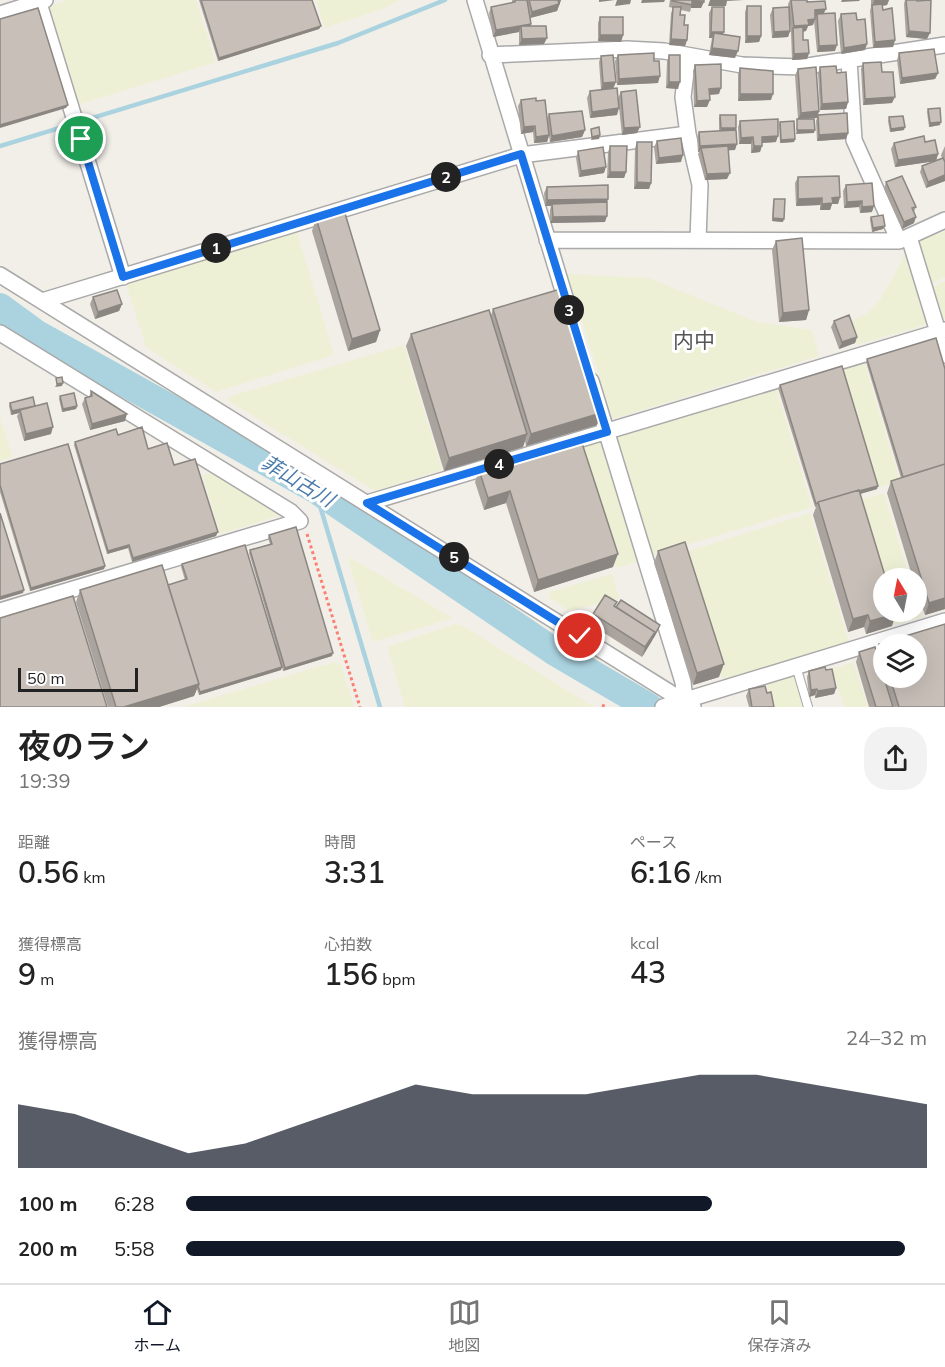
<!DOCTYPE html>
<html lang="ja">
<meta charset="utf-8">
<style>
:root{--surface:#fff;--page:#f2f2f2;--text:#222;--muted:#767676;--line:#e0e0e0;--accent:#111827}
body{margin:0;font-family:Mulish,"Noto Sans JP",sans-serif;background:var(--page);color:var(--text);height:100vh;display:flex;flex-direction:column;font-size:22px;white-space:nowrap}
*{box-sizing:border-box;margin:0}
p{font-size:20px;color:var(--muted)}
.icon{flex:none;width:33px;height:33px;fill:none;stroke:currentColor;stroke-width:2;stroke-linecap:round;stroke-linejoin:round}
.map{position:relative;height:707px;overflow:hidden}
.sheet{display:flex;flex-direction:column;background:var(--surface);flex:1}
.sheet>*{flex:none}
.needle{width:39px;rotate:350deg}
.controls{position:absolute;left:873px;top:568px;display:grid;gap:12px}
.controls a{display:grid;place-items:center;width:54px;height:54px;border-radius:50%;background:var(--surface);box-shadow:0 6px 24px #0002;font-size:30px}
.scale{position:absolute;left:18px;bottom:15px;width:120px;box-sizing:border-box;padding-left:6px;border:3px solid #222;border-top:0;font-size:16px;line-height:21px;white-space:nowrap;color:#222;-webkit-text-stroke:4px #fff;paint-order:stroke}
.pin{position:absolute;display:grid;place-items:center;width:51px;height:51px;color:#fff;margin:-26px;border:3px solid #fff;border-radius:50%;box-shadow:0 2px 6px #0007}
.km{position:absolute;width:30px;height:30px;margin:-15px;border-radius:50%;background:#222;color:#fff;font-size:16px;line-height:30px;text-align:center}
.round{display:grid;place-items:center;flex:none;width:63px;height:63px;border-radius:24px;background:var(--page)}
.summary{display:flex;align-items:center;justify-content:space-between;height:102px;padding:0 18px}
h1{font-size:33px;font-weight:600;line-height:45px}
.metrics{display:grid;grid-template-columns:repeat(3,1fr);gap:9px;height:102px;padding:6px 18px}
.metrics div{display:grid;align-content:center}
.metrics b{font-size:30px;font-weight:600}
.metrics small{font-size:16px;font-weight:400}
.metrics p{font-size:16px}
.chart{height:168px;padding:12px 18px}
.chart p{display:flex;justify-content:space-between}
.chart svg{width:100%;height:108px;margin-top:6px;fill:var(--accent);opacity:.7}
ul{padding:0 18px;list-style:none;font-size:20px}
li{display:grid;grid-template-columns:96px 72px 1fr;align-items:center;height:45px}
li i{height:15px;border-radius:8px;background:var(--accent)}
.menu{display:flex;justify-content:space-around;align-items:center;height:84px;border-top:2px solid var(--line);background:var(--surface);font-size:16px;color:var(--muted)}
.menu a{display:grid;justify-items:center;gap:3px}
.menu .active{color:var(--accent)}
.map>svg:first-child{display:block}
.farmland{fill:#eef0d5}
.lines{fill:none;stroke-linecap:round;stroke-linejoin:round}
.stream{stroke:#aad3df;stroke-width:4.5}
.river{stroke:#aad3df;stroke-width:28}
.lane-casing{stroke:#a9a9a9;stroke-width:10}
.street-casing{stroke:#a9a9a9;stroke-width:18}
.path{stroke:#fa8072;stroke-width:3;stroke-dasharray:3 3;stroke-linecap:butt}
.lane{stroke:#fff;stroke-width:8}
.street{stroke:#fff;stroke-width:15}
.wall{fill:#aba49e;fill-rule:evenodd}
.shaded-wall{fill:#8b8681}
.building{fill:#c7bfb8;stroke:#8b8681;stroke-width:1.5}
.route-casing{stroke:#fff;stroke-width:12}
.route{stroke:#1a73e8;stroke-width:8}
.labels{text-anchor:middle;stroke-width:6;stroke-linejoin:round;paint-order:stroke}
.water-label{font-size:20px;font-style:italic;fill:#4a7aab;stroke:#fff}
.quarter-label{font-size:21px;fill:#555;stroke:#fff}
</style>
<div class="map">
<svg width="945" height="707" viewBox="0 0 945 707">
<rect width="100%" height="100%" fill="#f2efe9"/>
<path class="farmland" d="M69 0H196L216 62 78 105 47 7Z
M316 0H400L383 9 325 28Z
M945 226V277L930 284 917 239Z
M297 232 334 355 216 392 146 347 126 284Z
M905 249 929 318 927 324 857 345 850 321 866 314 880 300 902 261Z
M567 274 649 278 757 322 812 330 819 356 613 419Z
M945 281V318L942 319 932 287Z
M404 345 442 470 375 491 227 400 228 397Z
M864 362 900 481 879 487 842 368Z
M776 388 812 507 650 556 614 437Z
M0 418 13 457 0 461Z
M603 438 640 561 616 568 579 446Z
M214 472 280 512 278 516 220 534 203 475Z
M884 493 910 579H884L857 501Z
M810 513 849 642 723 680 682 553Z
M351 558 451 617 450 619 373 642 348 560Z
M612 574 619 598 569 611 548 597 549 592Z
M917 599 922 617 894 625 890 612H916Z
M455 624 463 626 594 707H405L387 647Z
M334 662 341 665 354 707H183Z
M853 662 868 707H844L832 669Z
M794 675 803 707H773L767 683Z"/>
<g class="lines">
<path class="stream" d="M0 146 338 43 445 0
M315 489 380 707"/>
<path class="river" d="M0 307 37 334 315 489 555 652 649 707"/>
<g class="lane-casing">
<path id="lane" d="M796 666 808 707"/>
</g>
<g class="street-casing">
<path id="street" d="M38 0 123 277
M475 0 568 307
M0 14 45 0
M490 55 627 49 664 51 742 65 801 67 945 45
M688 56 683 97 688 134 700 185 698 240
M849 60 854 140 899 241
M909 237 945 355
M547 240 899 241 945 220
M0 275 693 707
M42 301 521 155 688 134
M0 333 291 512 300 521 0 611
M591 381 683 682 685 700
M367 503 945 330
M663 707 945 621"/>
</g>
<path class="path" d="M307 534 360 707
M602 705 606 707"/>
<use href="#lane" class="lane"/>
<use href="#street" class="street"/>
</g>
<path class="wall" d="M199 0H312L321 26 319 29 218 61Z
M512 0H561L557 11 530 18V26L544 44 519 45V32L493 37 489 13 491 7 512 3Z
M670 0H704L701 8H691L690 12 681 10 680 15 684 25 687 40 685 46 669 45 671 13 673 8 669 7Z
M790 0H807V2L824 14 835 51 817 52 814 21 813 25 808 26 806 31 803 32V40L809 53 807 59 792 60 791 33 788 4Z
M871 0H889L887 5 883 6V10L895 40 893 47 873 48 870 11 871 7Z
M905 0H917L927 39 906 37 904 4Z
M747 6 761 36 759 42 745 43V12Z
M712 7 723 34 735 58 709 55 712 38H709V13Z
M773 8 790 31 788 37 772 38 770 15Z
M841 14 857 20 865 50 841 54 838 21Z
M600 17 623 35 621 42 598 41V23Z
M899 53 938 73 935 79 900 84 897 60Z
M618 55 654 61 658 83 617 85 615 61Z
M669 55 678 89 666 88 667 61Z
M601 56 616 82 601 90 599 62Z
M863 63 882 72 892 103 863 105 861 69Z
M695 65 719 94 709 95 707 107H694L693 71Z
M820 67 837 73 848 102 846 109 820 110 818 73Z
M740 68 771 100 738 101V74Z
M798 69 819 111 817 118 798 119 795 75Z
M590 91 617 115 590 118 587 98Z
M621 92 637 133 622 135 618 98Z
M521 100 536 101 547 119 549 114 585 130 582 137 550 142 549 136 547 142 534 143 533 132 521 134 518 106Z
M928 109 940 125 929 127 927 112Z
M720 115 736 128 735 150H728L727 179 705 180 698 154 699 152H698L697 138 699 132 719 131V118Z
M818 115 848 133 846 139 817 141 816 121Z
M889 117 904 130 890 132 888 121Z
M740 121 776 142 762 143 760 152 751 153V144H739L738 127Z
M780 122 795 139 794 142 780 143 779 125Z
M657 141 681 162 656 164 654 147Z
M637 142 651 183 649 189H634L635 148Z
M925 142 938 154 936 160 942 158 941 155 945 146V181L926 188 920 172 922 166 935 161 895 167 891 149 894 143Z
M610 146 626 172 624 178H607L608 152Z
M578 151 604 173 579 177 576 158Z
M798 177 840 197 838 204H832L830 210H820V205L796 206 795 183Z
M886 182 916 207 914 212V223L902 229 884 189Z
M846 185 872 212 860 213 859 207 844 208 843 191Z
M547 187 608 199 607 202 605 222 550 223V210L551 206H545L544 193Z
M774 199 783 222 772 221 773 202Z
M871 217 885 226 883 229 872 232 870 220Z
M316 218 380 330 376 342 348 351 312 231Z
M776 241 809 310 806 320 779 322 772 250Z
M93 297 122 304 119 311 95 319 90 304Z
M493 309 601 413 597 425 526 446 525 441 523 447 444 471 406 346 411 334 491 315Z
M834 321 857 337 855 343 839 349 831 327Z
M867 359 945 609 925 615 916 589V579H913L887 493 891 481 901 478 866 362Z
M780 385 877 489 860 494 892 626 866 634 864 627 848 632 813 515 816 507H815L778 388Z
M91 391 125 421 90 430 82 404 85 398 89 397Z
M60 396 77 406 76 409 62 412 59 399Z
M10 403 35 406 51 434 24 441 17 416 19 413 11 415 9 406Z
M118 435 148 449 216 536 132 562 128 548 107 554 74 445 75 442Z
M0 464 105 566 104 569 30 591 0 492Z
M498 467 613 567 534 592 506 503 484 510 475 482 479 470Z
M269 535 332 656 283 671 282 667 281 670 199 695 197 689 194 696 159 707H108L76 602 80 590 168 585 185 580 181 567 182 564 276 645 249 553 250 550 270 544 268 538Z
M658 551 719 677 693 685 654 563Z
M617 602 615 606 659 628 642 657 590 624 593 614Z
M945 624V707H869L856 662 859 652 875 647 876 652 879 644ZM884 645H916V678H884Z
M826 670 836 688 834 694 815 698V695L809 697 807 677 809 671Z
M749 689 767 693 774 707H749L746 696Z"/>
<path class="shaded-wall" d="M558 0H561L557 11 530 18 532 12Z
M599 0H615L599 2Z
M617 0H631L630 4 615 6Z
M642 0H665L664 2 641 3Z
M710 0H744L727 1 726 6H708Z
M842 0H860L859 1 841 2Z
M874 0H889L887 5 872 7Z
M692 1 704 2 701 8H691Z
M826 9 823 15 812 16 815 10Z
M815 19 813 25 808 26 806 31 793 33 794 26 808 20Z
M531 24 529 30 521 26 519 32 493 37 496 30Z
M321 26 319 29 218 61 219 58Z
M790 31 788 37 772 38 774 32Z
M909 31 930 33 927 39 906 37Z
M711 32H724L721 38 714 33 712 38H709Z
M600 35H623L621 42 598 41Z
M747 36H761L759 42 745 43Z
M547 38 544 44 519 45 522 39Z
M671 39 687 40 685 46 669 45Z
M895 40 893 47 873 48 875 42Z
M867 44 865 50 841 54 844 48Z
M837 45 835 51 817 52 819 46Z
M712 48 738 51 735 58 709 55Z
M809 53 807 59 792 60 794 54Z
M938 73 935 79 900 84 902 78Z
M660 76 658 83 617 85 619 79Z
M616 82 613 89 601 90 603 83Z
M669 82H680L678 89 666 88Z
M721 88 719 94 707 95 709 89Z
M740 94H773L771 100 738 101Z
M895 97 892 103 863 105 865 99Z
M710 100 707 107H694L697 101Z
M848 102 846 109 820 110 822 104Z
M68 105 66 108 0 128V125Z
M619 108 617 115 590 118 592 112Z
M819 111 817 118 798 119 801 113Z
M941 122 940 125 929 127 930 123Z
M535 126 533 132 521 134 524 127Z
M640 127 637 133 622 135 624 128Z
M905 127 904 130 890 132 891 129Z
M721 128H736L735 131 720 132Z
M585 130 582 137 550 142 552 136Z
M797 130H815L814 133 796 134Z
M848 133 846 139 817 141 819 135Z
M549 135 547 142 534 143 536 137Z
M600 135 599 139 591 140 592 137Z
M778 136 776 142 760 143 762 137Z
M753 137 751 144H739L741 138Z
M795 139 794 142 780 143 781 140Z
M737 144 735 150 702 152 701 148 699 152H698L700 146Z
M754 146H762L760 152 751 153Z
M938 154 936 161 895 167 898 160Z
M683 155 681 162 656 164 659 158Z
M606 167 604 173 579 177 581 171Z
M610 172H626L624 178H607Z
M730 173 727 179 705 180 707 174Z
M945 175V181L926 188 928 182Z
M637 182 651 183 649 189H634Z
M840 197 838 204H832L830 210H820L822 204 832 198Z
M822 198 820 205 796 206 798 199Z
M608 199 606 205 552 204 551 206H545L547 200Z
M862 201 859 207 844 208 847 202Z
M874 206 872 212 860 213 862 207Z
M607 216 605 222 550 223 553 217Z
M916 217 914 223 902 229 904 222Z
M773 218 784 219 783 222 772 221Z
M885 226 883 229 872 232 873 228Z
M122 304 119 311 95 319 98 312Z
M809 310 806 320 779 322 783 313Z
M380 330 376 342 348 351 352 339Z
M857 337 855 343 839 349 842 342Z
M63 383 62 386 55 387 57 384Z
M35 406 20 410 19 413 11 415 12 411Z
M77 406 76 409 62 412 63 409Z
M601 413 597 425 526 446 531 434Z
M127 414 125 421 90 430 92 424Z
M53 427 51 434 24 441 26 434Z
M527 434 523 447 444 471 449 458Z
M878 486 877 489 819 506 818 503Z
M510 491 506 503 484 510 488 498Z
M218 532 216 536 132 562 133 558Z
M129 545 128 548 107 554 108 551Z
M618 554 613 567 534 592 538 580Z
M105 566 104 569 30 591 31 588Z
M24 590 23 593 0 600V597Z
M945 598V609L925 615 929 603Z
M896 614 892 626 866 634 870 621Z
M868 615 864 627 848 632 853 619Z
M660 625 652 641 642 657 645 647Z
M333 653 332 656 283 671 285 668Z
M724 664 719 677 693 685 697 673Z
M282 667 281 670 199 695 200 692Z
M199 684 194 696 159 707H124Z
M836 688 834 694 815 698 818 691Z
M817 689 815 695 809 697 811 690Z"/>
<path class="building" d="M201 0H312L321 26 219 58Z
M515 0H527L531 24 496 30 491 7 515 2Z
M529 0H560H558L559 4 532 12Z
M672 0H704V2L692 1V5L672 1Z
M791 0H807V2L825 1 826 9 815 10V19L808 20 809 25 794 26Z
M906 0H917V1L931 0 930 33 909 31Z
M882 4 883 10 892 8 895 40 875 42 872 5Z
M747 6H761V36H747Z
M673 7H681L680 15H685L684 25H688L687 40 671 39Z
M712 7H724V32H711Z
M789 7 790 31 774 32 773 8Z
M38 8 68 105 0 125V19Z
M835 13 837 45 819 46 817 14Z
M856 13 857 20 865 19 867 44 844 48 841 14Z
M600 17H623V35H600Z
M521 26H546L547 38 522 39Z
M803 27V40H808L809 53 794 54 793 28Z
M714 33 740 37 738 51 712 48Z
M934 49 938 73 902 78 899 53Z
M654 53V61H659L660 76 619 79 618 55Z
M613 55 616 82 603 83 601 56Z
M669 55H680V82H669Z
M881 62 882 72H893L895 97 865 99 863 63Z
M721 64V88L709 89 710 100 697 101 695 65Z
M836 66 837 73 846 72 848 102 822 104 820 67Z
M816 67 819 111 801 113 798 69Z
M740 68 773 71V94H740Z
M617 88 619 108 592 112 590 91Z
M636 90 640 127 624 128 621 92Z
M536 98V101L545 100 549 135 536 137 535 126 524 127 521 100Z
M940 108 941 122 930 123 928 109Z
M582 111 585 130 552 136 549 114Z
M847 113 848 133 819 135 818 115Z
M720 115H736V128H721Z
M903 116 905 127 891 129 889 117Z
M778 119V136L762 137V146H754L753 137 741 138 740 121Z
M797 119H814L815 130H797Z
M794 121 795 139 781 140 780 122Z
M599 127 600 135 592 137 591 129Z
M736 130 737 144 700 146 699 132Z
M924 136 925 142 935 140 938 154 898 160 894 143Z
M681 138 683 155 659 158 657 141Z
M637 142H652L651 183 637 182Z
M610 146H627L626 172H610Z
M728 146 730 173 707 174 701 148Z
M603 147 606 167 581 171 578 151Z
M943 158 945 162V175L928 182 922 166Z
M839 176 840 197 832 198 833 203 822 204V198L798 199V177Z
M902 176 916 207 912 208 916 217 904 222 886 182Z
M872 183 874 206 862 207V201L847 202 846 185Z
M608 185V199L547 200V187Z
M774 199H785L784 219 773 218Z
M607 202V216L553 217 552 204Z
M344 210 380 330 352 339 316 218Z
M883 215 885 226 873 228 871 217Z
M802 238 809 310 783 313 776 241Z
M564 288 601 413 531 434 493 309Z
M117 290 122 304 98 312 93 297Z
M489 310 527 434 449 458 411 334Z
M849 315 857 337 842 342 834 321Z
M936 338 945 369V464L903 477 867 359Z
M842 366 878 486 859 491V490L818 502V503L816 504 780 385Z
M62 377 63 383 57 384 56 378Z
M91 391 127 414 92 424 85 398 92 396Z
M74 393 77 406 63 409 60 396Z
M33 397 35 406 12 411 10 403Z
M47 403 53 427 26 434 20 410Z
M142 427 148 449 167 443 174 465 195 459 218 532 133 558 129 545 108 551 75 442 116 429 118 435Z
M581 440 618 554 538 580 510 491 488 498 479 470 497 464 498 467Z
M68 444 105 566 31 588 0 485V464Z
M945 464V598L929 603 891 481Z
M859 490 886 579H884V612H896V614L870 621 868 615 853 619 818 502Z
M0 513 24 590 0 597Z
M296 527 333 653 285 668 250 550 272 544 269 535Z
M685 542 724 664 697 673 658 551Z
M245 545 282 667 200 692 198 686 199 684 168 585 187 579 182 564Z
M162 565 199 684 124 707H116L80 590Z
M605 595 617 602 614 606 655 632 645 647 593 614Z
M73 596 107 707H0V618Z
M621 600 660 625 653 638 655 632 616 607Z
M945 624V707H899L890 678H916V645H884V658L879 644Z
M875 647 884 675V678L893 707H876L859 652Z
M825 667 826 670 832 669 836 688 818 691 817 689 811 690 809 671Z
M765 686 767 693 771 692 774 707H752L749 689Z"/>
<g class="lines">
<g class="route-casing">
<path id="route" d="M81 139 123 277 521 154 607 432 367 503 580 636"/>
</g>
<use href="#route" class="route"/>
</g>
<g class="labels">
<g class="water-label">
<text transform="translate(298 481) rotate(31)" y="7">菲山古川</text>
</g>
<g class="quarter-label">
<text x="694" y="348">内中</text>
</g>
</g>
</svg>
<div class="controls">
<a><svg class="needle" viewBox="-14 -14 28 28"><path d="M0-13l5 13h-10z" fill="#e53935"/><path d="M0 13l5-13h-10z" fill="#767676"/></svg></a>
<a><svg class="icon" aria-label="layers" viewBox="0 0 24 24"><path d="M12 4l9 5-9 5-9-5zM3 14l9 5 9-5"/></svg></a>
</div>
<div class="scale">50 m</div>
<div class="pin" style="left:81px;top:139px;background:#1e9e55"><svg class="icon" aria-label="arrive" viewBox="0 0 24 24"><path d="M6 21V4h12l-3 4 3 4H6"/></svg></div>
<div class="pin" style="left:580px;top:636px;background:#d93025"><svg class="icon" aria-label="check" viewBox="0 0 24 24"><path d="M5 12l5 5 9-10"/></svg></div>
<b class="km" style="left:216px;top:248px">1</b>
<b class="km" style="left:446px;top:177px">2</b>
<b class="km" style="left:569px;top:310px">3</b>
<b class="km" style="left:499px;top:464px">4</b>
<b class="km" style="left:454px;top:557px">5</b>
</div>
<section class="sheet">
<div class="summary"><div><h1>夜のラン</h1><p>19:39</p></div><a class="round"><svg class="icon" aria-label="share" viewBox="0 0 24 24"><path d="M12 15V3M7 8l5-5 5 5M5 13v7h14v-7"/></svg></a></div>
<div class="metrics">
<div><p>距離</p><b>0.56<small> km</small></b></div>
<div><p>時間</p><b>3:31</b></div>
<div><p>ペース</p><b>6:16<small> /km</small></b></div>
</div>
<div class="metrics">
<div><p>獲得標高</p><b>9<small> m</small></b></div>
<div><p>心拍数</p><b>156<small> bpm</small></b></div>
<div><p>kcal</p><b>43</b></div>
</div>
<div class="chart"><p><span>獲得標高</span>24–32 m</p>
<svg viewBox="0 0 160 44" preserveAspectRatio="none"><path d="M0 44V18L10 22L20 30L30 38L40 34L50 26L60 18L70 10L80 14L90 14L100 14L110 10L120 6L130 6L140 10L150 14L160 18V44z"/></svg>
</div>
<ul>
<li><b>100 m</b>6:28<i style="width:71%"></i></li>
<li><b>200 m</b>5:58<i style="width:97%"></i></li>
</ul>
</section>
<nav class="menu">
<a class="active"><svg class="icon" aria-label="home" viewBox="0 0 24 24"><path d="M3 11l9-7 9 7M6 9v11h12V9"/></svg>ホーム</a>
<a><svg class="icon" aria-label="map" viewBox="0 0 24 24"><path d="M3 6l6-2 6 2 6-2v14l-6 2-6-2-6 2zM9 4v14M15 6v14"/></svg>地図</a>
<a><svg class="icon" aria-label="saved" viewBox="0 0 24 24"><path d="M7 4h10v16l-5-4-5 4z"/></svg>保存済み</a>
</nav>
